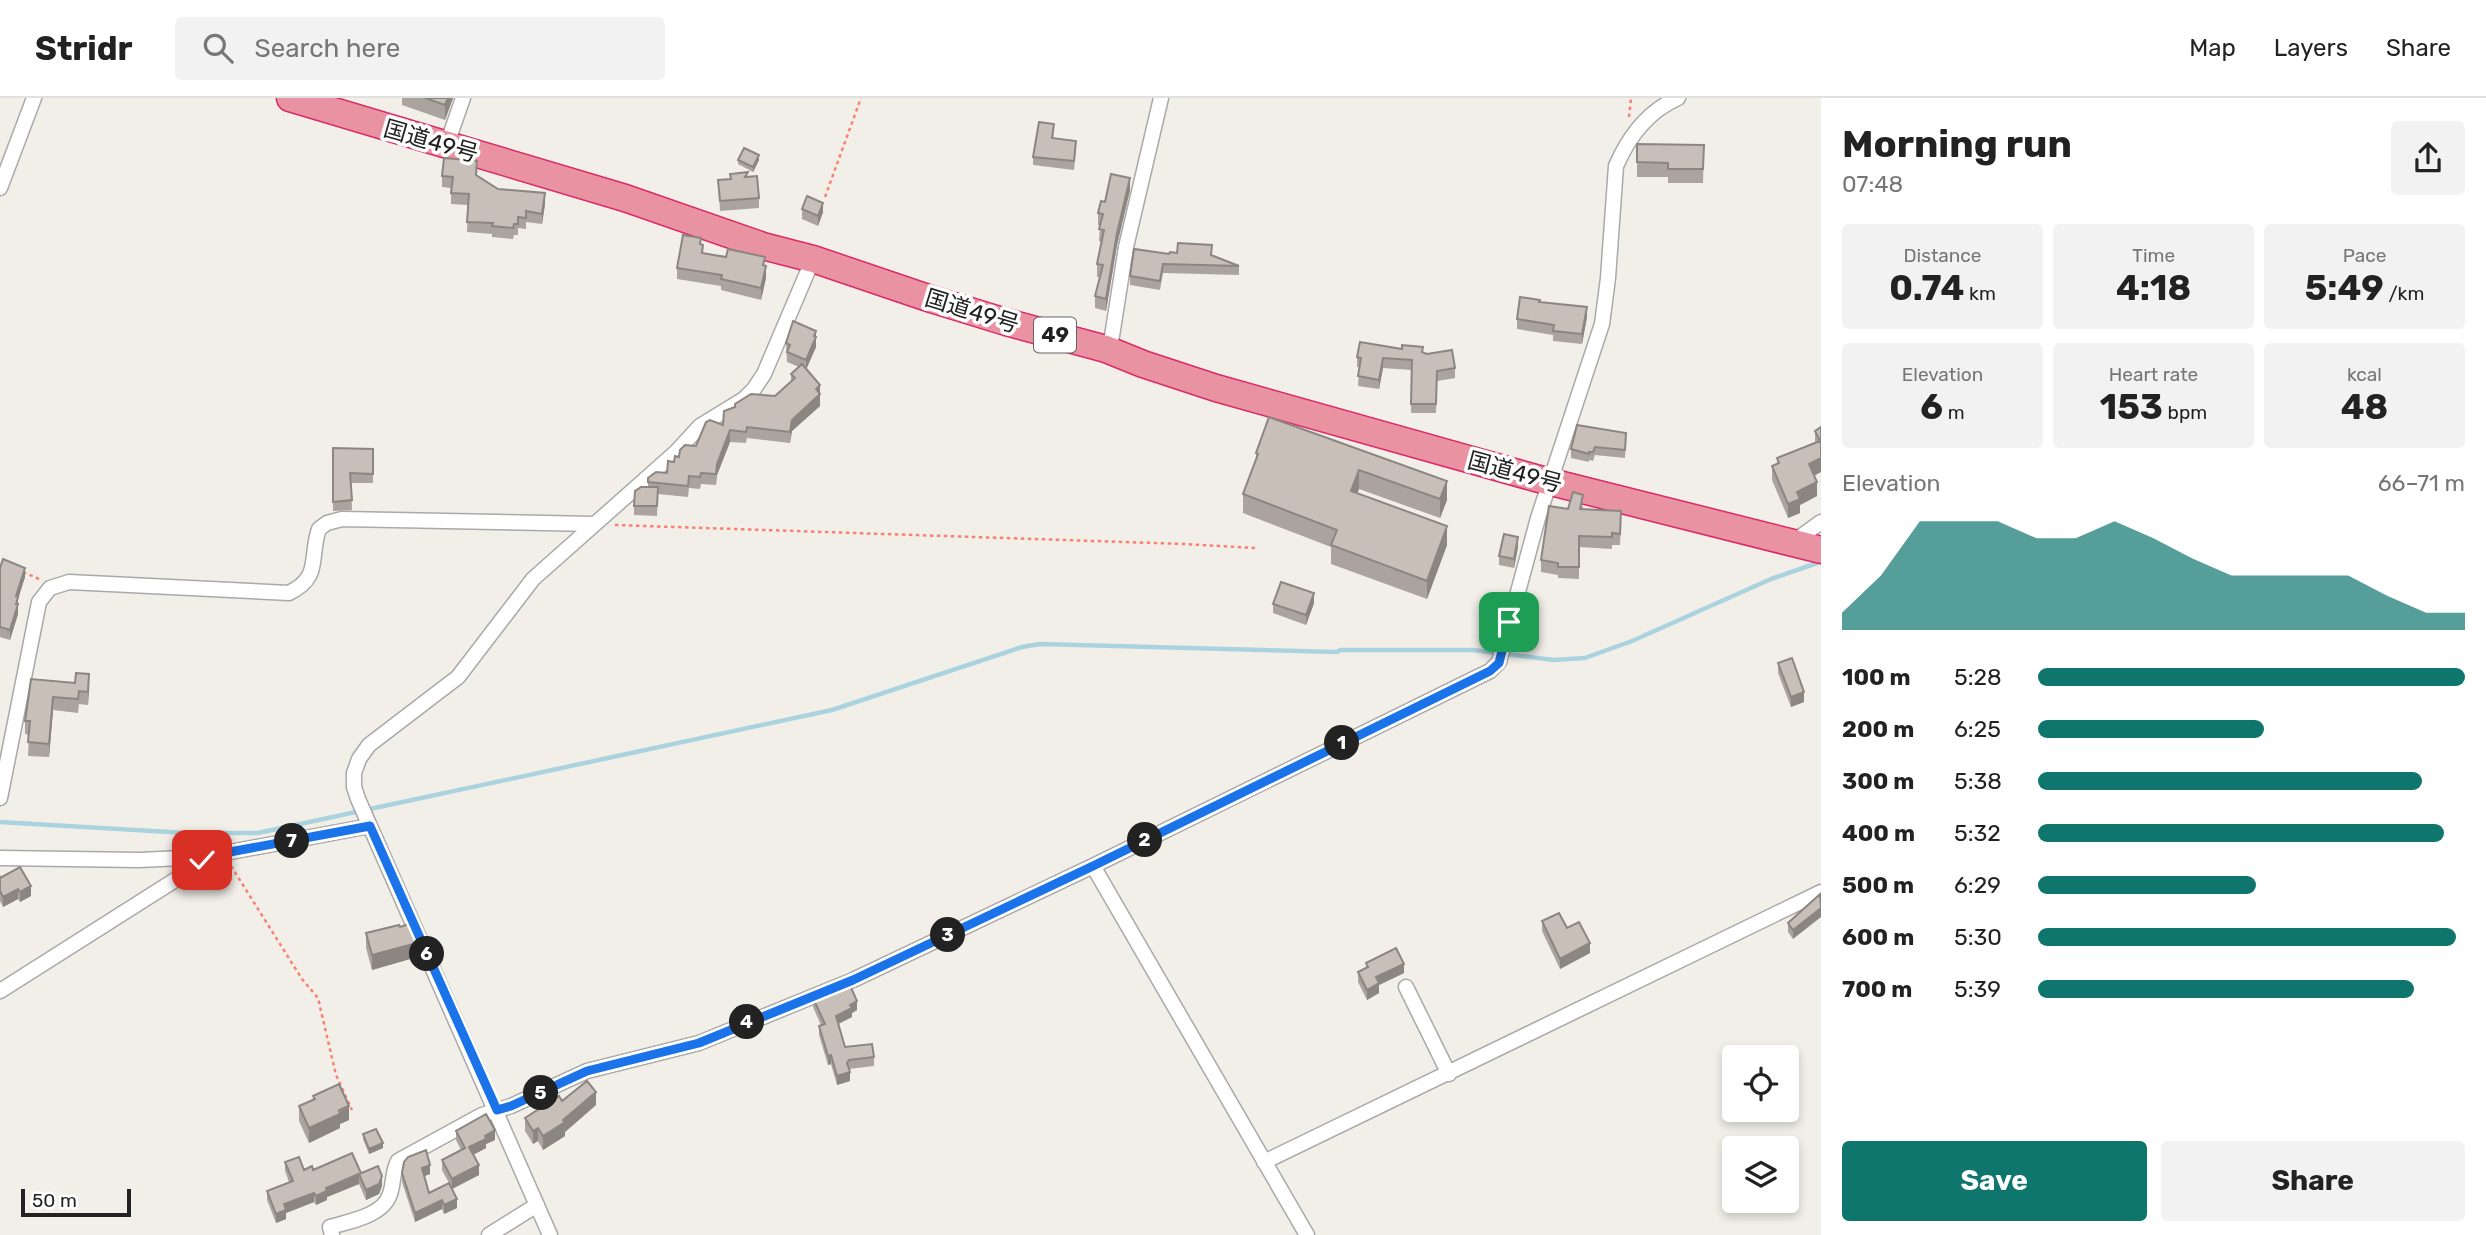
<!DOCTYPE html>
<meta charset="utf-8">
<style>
:root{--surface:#fff;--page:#f2f2f2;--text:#222;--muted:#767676;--line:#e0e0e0;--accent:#0f766e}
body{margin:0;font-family:Rubik,"Noto Sans JP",sans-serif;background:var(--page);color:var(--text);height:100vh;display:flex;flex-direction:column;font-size:26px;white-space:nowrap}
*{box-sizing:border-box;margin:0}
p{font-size:23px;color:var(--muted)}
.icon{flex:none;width:38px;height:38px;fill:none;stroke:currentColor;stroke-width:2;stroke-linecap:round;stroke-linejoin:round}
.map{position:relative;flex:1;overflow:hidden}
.sheet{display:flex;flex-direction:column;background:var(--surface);width:665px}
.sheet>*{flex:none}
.controls{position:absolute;left:1722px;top:947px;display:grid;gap:14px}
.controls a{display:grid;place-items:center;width:77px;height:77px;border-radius:7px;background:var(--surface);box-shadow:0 4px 10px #0003;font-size:35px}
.scale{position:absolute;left:21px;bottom:18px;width:110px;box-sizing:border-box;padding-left:7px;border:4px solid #222;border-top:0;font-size:19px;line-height:24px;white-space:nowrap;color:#222;-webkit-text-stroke:5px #fff;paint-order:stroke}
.pin{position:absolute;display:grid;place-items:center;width:60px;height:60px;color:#fff;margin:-30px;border-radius:14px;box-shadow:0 4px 10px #0006}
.km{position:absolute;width:35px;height:35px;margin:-18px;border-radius:50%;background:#222;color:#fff;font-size:19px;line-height:35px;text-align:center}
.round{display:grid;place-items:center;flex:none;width:74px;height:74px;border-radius:7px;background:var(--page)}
.head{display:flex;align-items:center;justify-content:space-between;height:119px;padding:0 21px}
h1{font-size:38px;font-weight:700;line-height:52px}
.metrics{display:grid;grid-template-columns:repeat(3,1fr);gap:10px;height:119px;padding:7px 21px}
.metrics div{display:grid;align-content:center;border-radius:7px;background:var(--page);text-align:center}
.metrics b{font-size:35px;font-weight:700}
.metrics small{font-size:19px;font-weight:400}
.metrics p{font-size:19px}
.chart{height:196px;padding:14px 21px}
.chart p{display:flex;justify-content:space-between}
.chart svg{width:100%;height:126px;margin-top:7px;fill:var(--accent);opacity:.7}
.button{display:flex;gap:14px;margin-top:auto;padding:14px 21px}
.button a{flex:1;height:80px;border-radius:7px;background:var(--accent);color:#fff;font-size:28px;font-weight:700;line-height:80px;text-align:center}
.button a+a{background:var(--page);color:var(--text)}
ul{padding:0 21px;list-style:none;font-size:23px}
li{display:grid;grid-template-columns:112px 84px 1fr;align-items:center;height:52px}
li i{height:18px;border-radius:9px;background:var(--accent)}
header{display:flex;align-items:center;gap:42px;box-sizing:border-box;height:98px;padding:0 35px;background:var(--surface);border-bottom:2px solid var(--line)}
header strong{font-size:33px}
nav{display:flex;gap:38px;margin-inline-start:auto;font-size:24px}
.search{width:490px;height:63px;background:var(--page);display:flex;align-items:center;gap:18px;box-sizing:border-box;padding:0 24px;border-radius:7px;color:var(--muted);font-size:26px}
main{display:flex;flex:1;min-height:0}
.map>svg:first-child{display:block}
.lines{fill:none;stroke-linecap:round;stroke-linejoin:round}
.stream{stroke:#aad3df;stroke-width:4.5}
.street-casing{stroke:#a9a9a9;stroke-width:17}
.highway-casing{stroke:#dc2a67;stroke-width:29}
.path{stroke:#fa8072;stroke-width:2.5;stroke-dasharray:3.5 3.5;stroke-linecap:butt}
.street{stroke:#fff;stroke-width:14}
.highway{stroke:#e892a2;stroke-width:26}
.wall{fill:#aba49e}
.shaded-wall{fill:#8b8681}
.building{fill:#c7bfb8;stroke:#8b8681;stroke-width:2}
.route-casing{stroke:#fff;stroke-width:14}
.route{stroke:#1a73e8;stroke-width:9}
.labels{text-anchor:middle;stroke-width:7;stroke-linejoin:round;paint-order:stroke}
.shield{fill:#fff;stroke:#646464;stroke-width:2}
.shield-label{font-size:21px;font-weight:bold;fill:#222}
.street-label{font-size:23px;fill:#222;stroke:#fff}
</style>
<header>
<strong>Stridr</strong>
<div class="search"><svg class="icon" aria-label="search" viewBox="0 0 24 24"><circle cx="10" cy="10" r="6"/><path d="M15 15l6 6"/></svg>Search here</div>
<nav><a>Map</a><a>Layers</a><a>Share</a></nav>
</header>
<main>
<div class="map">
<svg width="1821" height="1137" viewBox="0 0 1821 1137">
<rect width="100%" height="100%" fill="#f2efe9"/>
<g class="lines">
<path class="stream" d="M1506 556 1554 562 1585 560 1632 543 1771 481 1820 464
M0 724 186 735H258L832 612 1022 549 1040 546 1337 554 1340 552H1473L1497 555"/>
<g class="street-casing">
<path id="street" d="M447 46 463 0
M0 90 34 0
M1106 251 1112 238 1126 149 1161 0
M1792 445 1821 424
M0 700 39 504 50 490 69 484 289 495C322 479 309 459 319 431L327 425 342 421 594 426
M0 760 139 762 203 759
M1093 768 1307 1137
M1406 889 1449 976
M0 893 194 770 203 759 370 728
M1264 1064 1821 794
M332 1137 330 1129C350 1123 383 1118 390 1096 394 1085 392 1074 398 1063L482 1017 511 1008 587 973 699 945 853 882 1093 768 1490 573 1499 564 1538 420 1602 226 1608 180 1616 68C1629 38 1648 13 1678 0
M489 1137 537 1107
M550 1137 358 701 354 689V675L359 661 369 647 458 579 533 481 676 354 700 328 744 301 754 291 764 276 813 161"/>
</g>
<g class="highway-casing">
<path id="highway" d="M290 0 625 100 763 148 813 161 931 201 1006 224 1106 251 1143 266 1216 290 1539 381 1821 452"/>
</g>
<path class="path" d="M1629 19 1631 0
M825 99 861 0
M615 427 1184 446 1255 450
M23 474 39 481
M231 768 302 881 318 900 336 977 352 1012"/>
<use href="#street" class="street"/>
<use href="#highway" class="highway"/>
</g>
<path class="wall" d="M402 0H453L445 22 402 7Z
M1054 35 1053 40 1076 52 1074 72 1033 67V59Z
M1637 46 1704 47 1703 85H1668V79H1637Z
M738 62H759L753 74 738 66Z
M477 77 498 91 545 106 542 126 526 124V131L518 130V137H514L513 141 492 139V136L467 134 468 107 451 106V90L442 89V78Z
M748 79 759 100V110L720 113 718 82Z
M1130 92 1117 147 1106 213 1095 210V198L1100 179H1097V166L1101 144 1099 143 1100 127H1098V115L1105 104Z
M802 111 823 114 818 128 802 121Z
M701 146 703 156 765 167 766 180 761 202 721 192V188L677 181V170Z
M1169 156 1212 157 1239 168V177L1163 175 1160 192 1130 187V178Z
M1540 204 1587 219 1582 246 1553 243V237L1517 231V221Z
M816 233V249L806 271 820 287V308L792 333 790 345 747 340 746 345 730 344 717 377 716 387 701 386 700 391 689 390 688 399 658 396 657 418 634 417V408L648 389V380L667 375 674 364 679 359 723 327 775 298 791 284V276L799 269 787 264 786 245Z
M1423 254 1455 270V280L1437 283 1436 315H1411V272L1383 270 1379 291 1358 288 1359 269H1357V259Z
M1269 319 1447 402 1440 420 1359 391 1357 395 1447 447 1427 501 1331 466V449L1243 415V396L1256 362V355Z
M1821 329V374L1814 378 1817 398 1800 407V415L1788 420 1772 382V368L1777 366V360L1815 345V333Z
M1626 343 1625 360 1595 357 1593 363 1589 362V364L1571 360V351Z
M333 350 373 351V385H351L352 412 333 413Z
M1583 408V411L1621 424 1620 447H1612V451L1579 449V481L1558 480V477L1541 474V462L1568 411Z
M1518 449 1514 470 1499 467V458Z
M0 470 25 479 18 501V516L10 542 0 539Z
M1314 505 1306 527 1273 515V506Z
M1778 565 1804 604 1791 609 1778 575Z
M31 581 89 590 88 607 79 606 78 615 53 612 49 659 28 658 29 637 25 636V623Z
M0 776 1 779 31 798 20 804 18 801 3 809 0 803Z
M1821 796 1793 841 1788 834V825Z
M1542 823 1567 830 1590 855 1560 871 1542 833Z
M366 835 417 859 372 872 366 850Z
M1366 865 1404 875 1379 887V895L1367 902 1358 884V874L1366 870Z
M813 900 857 912 852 915V919L838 926 845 949 874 959V968L849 971 850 983 837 987 831 966 828 967 819 937V928L821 927 813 909Z
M313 998 349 1022 340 1026V1030L309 1045 299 1023V1008L313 1002Z
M562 1003 596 1007 565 1034V1038L543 1052 538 1043 533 1046 525 1033V1020Z
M456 1033 495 1042 486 1046V1050L473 1057 479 1077 452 1091 457 1110 444 1116 442 1111 415 1124 402 1084V1075L430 1076 424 1078 429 1095 449 1085 442 1072V1062L461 1052 456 1042Z
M363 1036 383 1050 369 1056 363 1041Z
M285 1064 304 1072 361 1075 382 1088 379 1096 366 1102 359 1086 327 1099V1102L316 1107 314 1104 286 1115V1121L276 1125 267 1102V1093L289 1084 285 1073Z"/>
<path class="shaded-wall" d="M448 0H453L445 22V7Z
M759 57V62L753 74V69Z
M1130 80V92L1117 147 1106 213V201L1117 135Z
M545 95V106L542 126V116Z
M823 105V114L818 128V118Z
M766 168V180L761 202V190Z
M1587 209V219L1582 246V236Z
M816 233V249L806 272V262Z
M1383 260V270L1379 291V282Z
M820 287V308L792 333 790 345 792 322 816 291Z
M730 332V344L717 377 716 387 717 366Z
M1821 360V374L1809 380V366Z
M1359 372V391L1351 412V393Z
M1447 383V402L1440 420V401Z
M1817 384V398L1800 407V415L1788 420V406L1797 394Z
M1447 428V447L1427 501V483Z
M1518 439V449L1514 470V461Z
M25 470V479L18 501V516L10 542V532L16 498Z
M1314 495V505L1306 527V517Z
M89 576V590L88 607V594Z
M1804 594V604L1791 609V599Z
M53 599V612L49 659V646Z
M31 788V798L20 804V794Z
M18 791V801L3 809V799Z
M1821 810V819L1793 841V832Z
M417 845V859L372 872V857Z
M1590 845V855L1560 871V861Z
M1404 866V875L1379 887V895L1367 902V892L1376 879Z
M857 903V912L852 915V919L836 927V918L850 907Z
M831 957V966L828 967V958Z
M850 974V983L837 987V978Z
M596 994V1007L565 1034V1038L543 1052V1038Z
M349 1008V1022L340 1026V1030L309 1045V1030Z
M538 1030V1043L533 1046V1033Z
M495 1032V1042L486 1046V1050L469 1059V1049L485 1038Z
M383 1045V1050L369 1056V1051Z
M430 1067V1076L422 1079V1070Z
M479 1067V1077L452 1091V1081Z
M359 1076V1086L327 1099V1102L316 1107V1098L326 1090Z
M382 1078V1088L379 1096 366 1102V1092Z
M314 1095V1104L286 1115V1121L276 1125V1116L284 1106Z
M457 1101V1110L444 1116V1107Z
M442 1102V1111L415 1124V1115Z"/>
<path class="building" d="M425 0H448L445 7Z
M1039 24 1054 26 1052 40 1076 43 1074 63 1033 59Z
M1637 46 1704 47 1703 71H1668V65L1637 64Z
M744 50 759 57 753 69 738 62Z
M444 60 477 63 476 77 498 91 545 95 542 116 526 113V120L518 119V126H514L513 130 492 128 493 125 467 124 469 96 451 95 453 79 442 78Z
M748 74 745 79 757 78 759 100 720 103 718 82 731 81 730 76Z
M1111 76 1130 80 1117 135 1106 201 1095 198 1103 167 1097 166 1104 132 1099 131 1103 116 1098 115 1101 103 1105 104Z
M807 98 823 105 818 118 802 111Z
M683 137 701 140 700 146 703 147 702 155 726 159 728 151 765 159 763 167 766 168 761 190 721 181 722 177 677 170Z
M1178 145 1212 147 1211 157 1239 168 1163 166 1160 183 1130 178 1134 151 1169 156 1170 154 1177 155Z
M1520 199 1540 202 1539 204 1587 209 1582 236 1553 233 1554 227 1517 221Z
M793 223 816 233 814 238 816 239 806 262 787 254 790 247 786 245Z
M1360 244 1402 251V247L1423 249 1422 254 1427 256 1452 252 1455 270 1437 273 1436 306H1411L1412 262 1383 260 1379 282 1358 278 1361 260 1357 259Z
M802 266 820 287 816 291 820 296 792 322 790 334 747 329 746 334 730 332 717 366 716 376 701 375 700 379 689 378 688 388 648 384V380L656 374 667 375 668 363 674 364 675 358 679 359 680 352 685 347 696 348 706 324 710 322 723 327 724 313 735 309V306L751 296 775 298 795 280 791 276Z
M1269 319 1447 383 1440 401 1359 372 1351 393 1447 428 1427 483 1331 447 1337 432 1243 396 1258 356 1256 355Z
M1577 327 1626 335 1625 352 1595 349 1593 354H1589V356L1571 351Z
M1821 329V360L1809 366 1817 384 1797 394 1800 401 1788 406 1772 368 1779 365 1777 360 1820 343 1815 333Z
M333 350 373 351V376L350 375 352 402 333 404Z
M641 389H658L657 408H634L635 393Z
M1573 394 1583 397 1580 411 1621 413 1620 436 1612 435V439L1579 438V469H1558V465L1541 462 1549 408 1568 411Z
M1504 436 1518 439 1514 461 1499 458Z
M3 461 25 470 16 498 18 499 16 506H18L10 532 0 529V470Z
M1281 484 1314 495 1306 517 1273 506Z
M1792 560 1804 594 1791 599 1778 565Z
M76 575 89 576 88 594 79 593 78 601 53 599 49 646 28 644 30 623H25L31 581 75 585Z
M20 769 31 788 20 794 18 791 3 799 0 793V780Z
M1820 796 1821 810 1793 832 1788 825Z
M1559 815 1567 830 1579 824 1590 845 1560 861 1542 823Z
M409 826 417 845 372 857 366 835 399 827 400 829Z
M1396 850 1404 866 1376 879 1379 885 1367 892 1358 874 1368 869 1366 865Z
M849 885 857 903 850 907 852 910 836 918 845 949 872 946 874 959 849 962 847 965 850 974 837 978 831 957 828 958 819 928 825 926 813 900Z
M587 983 596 994 563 1022 565 1024 543 1038 538 1030 533 1033 525 1020 559 998 562 1003Z
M339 986 349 1008 339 1012 340 1016 309 1030 299 1008 315 1001 313 998Z
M486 1016 495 1032 485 1038 486 1041 469 1049 479 1067 452 1081 442 1062 465 1050 456 1033Z
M376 1031 383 1045 369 1051 363 1036Z
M426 1052 430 1067 422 1070 429 1095 449 1085 457 1101 444 1107 442 1102 415 1115 402 1075 404 1064 408 1059Z
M352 1055 361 1075 326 1090 327 1093 316 1098 314 1095 284 1106 286 1112 276 1116 267 1093 293 1083 285 1064 299 1059 304 1072 312 1068 313 1072Z
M378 1068 382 1078 379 1086 366 1092 359 1076Z"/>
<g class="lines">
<g class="route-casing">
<path id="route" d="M202 762 203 759 370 728 497 1012 511 1008 587 973 699 945 853 882 1093 768 1490 573 1499 565 1509 524"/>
</g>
<use href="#route" class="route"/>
</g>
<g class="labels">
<rect class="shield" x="1034" y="219.5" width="42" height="35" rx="5"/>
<g class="shield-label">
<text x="1055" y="244">49</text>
</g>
<g class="street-label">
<text transform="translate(431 43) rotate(16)" y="8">国道49号</text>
<text transform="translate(972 213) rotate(17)" y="8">国道49号</text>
<text transform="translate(1515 374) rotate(15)" y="8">国道49号</text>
</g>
</g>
</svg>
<div class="controls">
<a><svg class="icon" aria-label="locate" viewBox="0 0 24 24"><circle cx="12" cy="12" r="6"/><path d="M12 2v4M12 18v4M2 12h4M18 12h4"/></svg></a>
<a><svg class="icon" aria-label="layers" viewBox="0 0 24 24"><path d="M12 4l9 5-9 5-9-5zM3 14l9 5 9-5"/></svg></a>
</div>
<div class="scale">50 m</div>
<div class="pin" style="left:1509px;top:524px;background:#1e9e55"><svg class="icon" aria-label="arrive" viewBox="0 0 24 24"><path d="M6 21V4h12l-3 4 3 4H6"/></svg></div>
<div class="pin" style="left:202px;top:762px;background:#d93025"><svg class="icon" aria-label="check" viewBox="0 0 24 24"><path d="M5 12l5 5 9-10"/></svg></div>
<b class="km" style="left:1342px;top:645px">1</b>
<b class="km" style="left:1145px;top:742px">2</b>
<b class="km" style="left:948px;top:837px">3</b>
<b class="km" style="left:747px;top:924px">4</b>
<b class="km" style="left:541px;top:995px">5</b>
<b class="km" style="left:427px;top:856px">6</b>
<b class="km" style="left:292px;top:743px">7</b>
</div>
<section class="sheet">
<div class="head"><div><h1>Morning run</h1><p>07:48</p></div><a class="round"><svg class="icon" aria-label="share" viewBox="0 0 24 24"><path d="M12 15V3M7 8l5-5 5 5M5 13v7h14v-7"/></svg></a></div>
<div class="metrics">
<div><p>Distance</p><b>0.74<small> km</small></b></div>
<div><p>Time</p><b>4:18</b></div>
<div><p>Pace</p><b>5:49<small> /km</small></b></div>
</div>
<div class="metrics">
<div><p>Elevation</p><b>6<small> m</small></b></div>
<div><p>Heart rate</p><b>153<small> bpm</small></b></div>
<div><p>kcal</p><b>48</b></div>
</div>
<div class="chart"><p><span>Elevation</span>66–71 m</p>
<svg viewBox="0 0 160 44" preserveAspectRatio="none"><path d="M0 44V38L10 25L20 6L30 6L40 6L50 12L60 12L70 6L80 12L90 19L100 25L110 25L120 25L130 25L140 32L150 38L160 38V44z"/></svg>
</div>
<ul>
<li><b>100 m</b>5:28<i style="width:100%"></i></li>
<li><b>200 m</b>6:25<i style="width:53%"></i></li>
<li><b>300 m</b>5:38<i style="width:90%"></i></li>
<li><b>400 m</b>5:32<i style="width:95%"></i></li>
<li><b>500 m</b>6:29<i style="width:51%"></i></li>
<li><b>600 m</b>5:30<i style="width:98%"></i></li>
<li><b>700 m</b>5:39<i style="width:88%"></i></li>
</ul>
<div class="button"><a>Save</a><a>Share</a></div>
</section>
</main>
